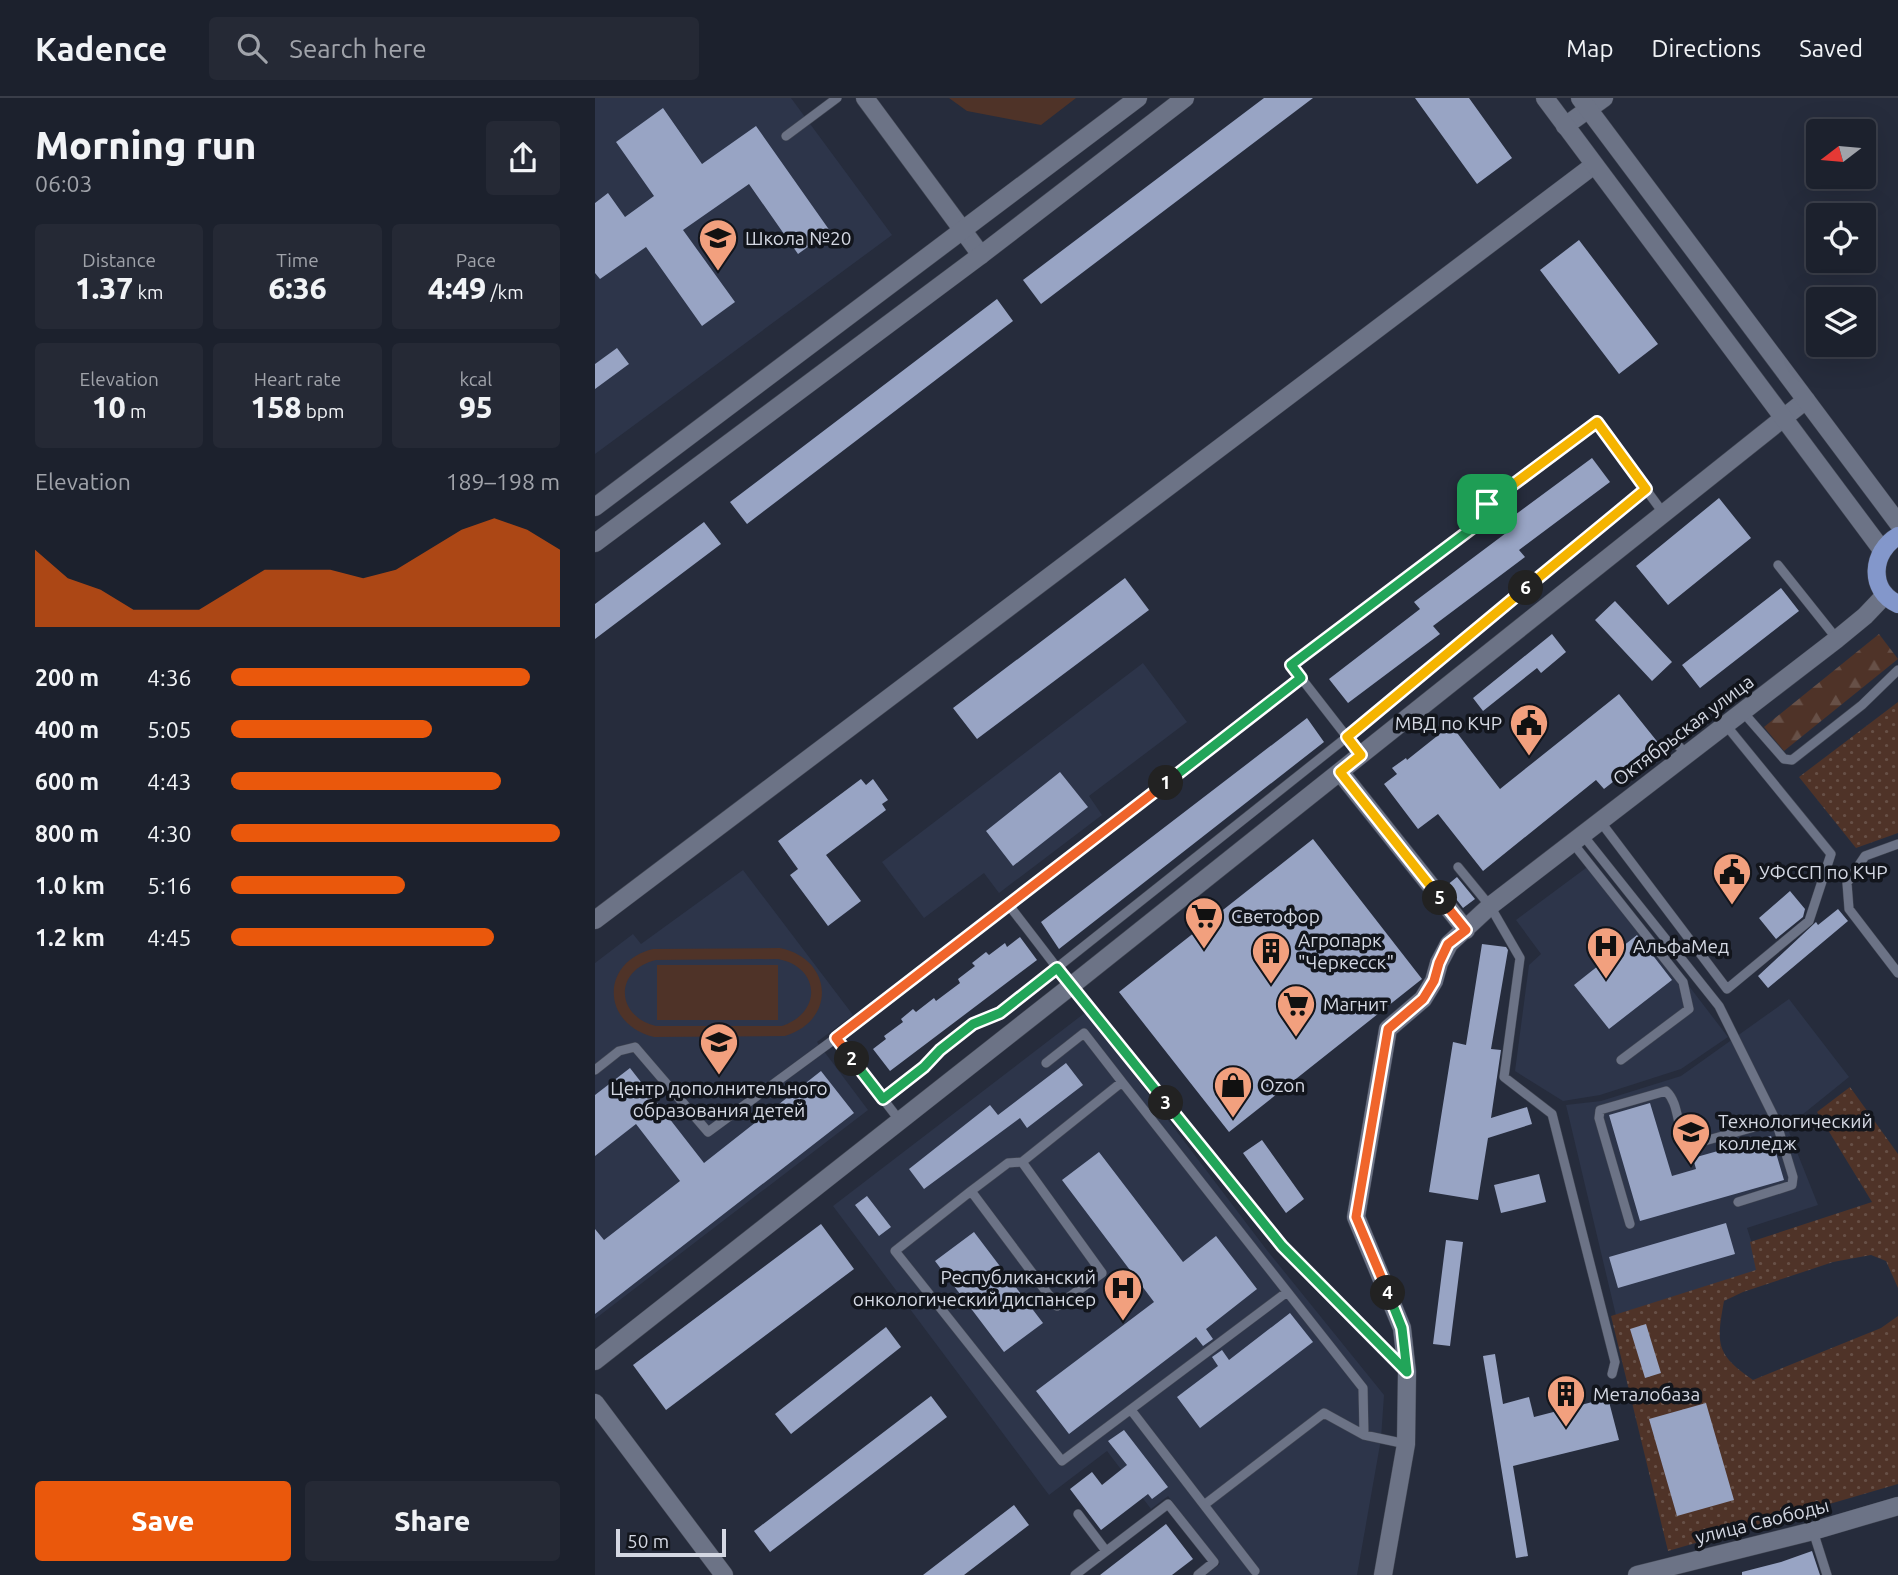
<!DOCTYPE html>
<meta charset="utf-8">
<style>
:root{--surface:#1c212d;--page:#252935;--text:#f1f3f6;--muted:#a0a3aa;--line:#3a3e49;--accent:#ea580c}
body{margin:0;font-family:Ubuntu,sans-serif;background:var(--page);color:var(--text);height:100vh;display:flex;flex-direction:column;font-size:26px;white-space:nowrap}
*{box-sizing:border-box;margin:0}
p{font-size:23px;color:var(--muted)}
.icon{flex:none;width:38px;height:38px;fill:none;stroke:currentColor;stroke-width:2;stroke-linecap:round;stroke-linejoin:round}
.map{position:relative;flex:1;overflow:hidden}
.panel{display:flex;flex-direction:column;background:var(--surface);width:595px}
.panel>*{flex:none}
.needle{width:46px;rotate:254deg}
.tools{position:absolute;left:1211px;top:21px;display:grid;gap:14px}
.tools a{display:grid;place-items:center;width:70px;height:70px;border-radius:7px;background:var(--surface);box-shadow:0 7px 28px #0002,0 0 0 2px var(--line);font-size:35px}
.scale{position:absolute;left:21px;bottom:18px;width:110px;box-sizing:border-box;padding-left:7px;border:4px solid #d4d8e3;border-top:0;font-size:19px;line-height:24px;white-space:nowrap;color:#d4d8e3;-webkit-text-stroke:5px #12151c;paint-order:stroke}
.pin{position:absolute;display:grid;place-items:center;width:60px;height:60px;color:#fff;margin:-30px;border-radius:14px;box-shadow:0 4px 10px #0006}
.km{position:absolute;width:35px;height:35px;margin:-18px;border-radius:50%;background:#222;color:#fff;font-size:19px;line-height:35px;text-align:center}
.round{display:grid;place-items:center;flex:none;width:74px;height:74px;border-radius:7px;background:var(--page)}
.summary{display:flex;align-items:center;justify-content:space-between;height:119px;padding:0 35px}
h1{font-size:38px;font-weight:800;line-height:52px}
.figures{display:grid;grid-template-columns:repeat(3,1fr);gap:10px;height:119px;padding:7px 35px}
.figures div{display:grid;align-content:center;border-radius:7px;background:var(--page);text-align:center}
.figures b{font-size:30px;font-weight:800}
.figures small{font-size:19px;font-weight:400}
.figures p{font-size:19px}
.chart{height:196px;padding:14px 35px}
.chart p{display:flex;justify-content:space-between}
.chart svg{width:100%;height:126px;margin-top:7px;fill:var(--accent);opacity:.7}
.button{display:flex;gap:14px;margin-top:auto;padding:14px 35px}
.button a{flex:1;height:80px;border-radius:7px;background:var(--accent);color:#fff;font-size:28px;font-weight:800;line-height:80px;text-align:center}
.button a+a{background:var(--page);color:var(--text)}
ul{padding:0 35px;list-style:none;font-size:23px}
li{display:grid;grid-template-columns:112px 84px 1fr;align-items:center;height:52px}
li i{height:18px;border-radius:9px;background:var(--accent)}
header{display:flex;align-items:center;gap:42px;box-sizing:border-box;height:98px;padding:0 35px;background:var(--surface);border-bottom:2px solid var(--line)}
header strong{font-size:33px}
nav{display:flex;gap:38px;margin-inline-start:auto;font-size:24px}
.search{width:490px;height:63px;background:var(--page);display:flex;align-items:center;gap:18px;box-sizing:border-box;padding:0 24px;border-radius:7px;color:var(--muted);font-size:26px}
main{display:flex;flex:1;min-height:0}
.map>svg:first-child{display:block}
.built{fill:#2d354a}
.green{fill:#4f3328;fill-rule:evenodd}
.forest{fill:url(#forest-firs)}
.park{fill:url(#park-dots)}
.building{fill:#98a4c4}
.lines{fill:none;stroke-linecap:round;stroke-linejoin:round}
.service-casing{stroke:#424754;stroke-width:10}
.minor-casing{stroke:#424754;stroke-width:19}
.tertiary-casing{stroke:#424754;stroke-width:19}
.primary-casing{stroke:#424754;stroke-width:19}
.service{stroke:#6c7386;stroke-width:9}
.minor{stroke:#6c7386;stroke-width:18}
.tertiary{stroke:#6c7386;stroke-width:18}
.primary{stroke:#8397cb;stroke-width:18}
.split-1-casing{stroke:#fff;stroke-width:14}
.split-2-casing{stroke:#fff;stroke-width:14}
.split-3-casing{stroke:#fff;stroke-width:14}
.split-4-casing{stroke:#fff;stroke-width:14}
.split-5-casing{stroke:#fff;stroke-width:14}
.split-6-casing{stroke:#fff;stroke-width:14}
.split-7-casing{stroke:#fff;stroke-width:14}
.split-1{stroke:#22a559;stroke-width:9}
.split-2{stroke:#f0652b;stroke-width:9}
.split-3{stroke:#22a559;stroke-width:9}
.split-4{stroke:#22a559;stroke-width:9}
.split-5{stroke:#f0652b;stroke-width:9}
.split-6{stroke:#f5b400;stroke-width:9}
.split-7{stroke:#f5b400;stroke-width:9}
.labels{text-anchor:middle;stroke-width:7;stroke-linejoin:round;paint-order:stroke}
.poi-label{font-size:19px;fill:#d4d8e3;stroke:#12151c;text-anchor:start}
.street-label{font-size:19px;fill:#d4d8e3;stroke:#12151c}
</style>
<header>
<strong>Kadence</strong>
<div class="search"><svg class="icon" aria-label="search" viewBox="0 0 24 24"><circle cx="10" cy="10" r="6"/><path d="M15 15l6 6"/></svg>Search here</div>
<nav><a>Map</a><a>Directions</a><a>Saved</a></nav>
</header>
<main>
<section class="panel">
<div class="summary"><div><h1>Morning run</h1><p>06:03</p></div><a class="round"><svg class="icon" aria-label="share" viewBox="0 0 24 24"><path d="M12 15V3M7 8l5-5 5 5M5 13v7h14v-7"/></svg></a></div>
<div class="figures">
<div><p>Distance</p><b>1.37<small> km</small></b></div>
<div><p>Time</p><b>6:36</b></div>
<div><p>Pace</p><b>4:49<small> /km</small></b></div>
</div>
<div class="figures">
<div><p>Elevation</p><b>10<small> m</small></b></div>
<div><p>Heart rate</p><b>158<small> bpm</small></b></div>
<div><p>kcal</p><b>95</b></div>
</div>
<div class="chart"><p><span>Elevation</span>189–198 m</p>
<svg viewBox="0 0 160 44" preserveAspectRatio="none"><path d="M0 44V17L10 27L20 31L30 38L40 38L50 38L60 31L70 24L80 24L90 24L100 27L110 24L120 17L130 10L140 6L150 10L160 17V44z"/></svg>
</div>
<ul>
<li><b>200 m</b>4:36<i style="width:91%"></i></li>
<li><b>400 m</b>5:05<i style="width:61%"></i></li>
<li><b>600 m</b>4:43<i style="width:82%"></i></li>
<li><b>800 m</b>4:30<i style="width:100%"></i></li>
<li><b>1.0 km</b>5:16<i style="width:53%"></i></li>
<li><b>1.2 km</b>4:45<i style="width:80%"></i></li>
</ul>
<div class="button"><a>Save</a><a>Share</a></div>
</section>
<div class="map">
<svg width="1303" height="1477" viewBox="0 0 1303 1477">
<defs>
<pattern id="forest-firs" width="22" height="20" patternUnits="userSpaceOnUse" patternTransform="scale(1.75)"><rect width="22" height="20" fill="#4f3328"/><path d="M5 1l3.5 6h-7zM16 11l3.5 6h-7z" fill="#675047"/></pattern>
<pattern id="park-dots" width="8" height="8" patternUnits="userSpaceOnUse" patternTransform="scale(1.75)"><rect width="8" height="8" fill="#4f3328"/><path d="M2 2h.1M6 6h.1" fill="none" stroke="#675047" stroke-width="1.8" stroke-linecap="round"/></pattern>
</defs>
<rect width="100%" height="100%" fill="#262c3c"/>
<path class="built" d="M0 0H196L297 137 0 356Z
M548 565 592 624 494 698 507 717 404 795 389 775 329 820 287 764Z
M999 764 1133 939 1086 971 1005 997 968 1003 920 973 934 867 946 856 921 822Z
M148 772 258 917 222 944 273 1012 0 1221V865L38 836 46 846Z
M1194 901 1254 979 1192 1029 1223 1107 1152 1130 1168 1179 1023 1226 971 1007 1006 1003 1086 978Z
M491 914 671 1151 789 1297 786 1341 762 1477H611L625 1466 573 1398 556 1411 512 1353 454 1397 238 1108Z"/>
<path class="green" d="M354 0H481L446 27 372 13Z
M185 850C238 861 242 922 190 938L59 939C6 926 5 864 58 851ZM183 861C225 869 228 914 187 928H61C20 918 19 872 61 862Z
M62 867H183V922H62Z"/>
<path class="forest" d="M1284 536 1303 561 1189 653 1169 629Z"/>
<path class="park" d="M1303 604V735L1261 750 1204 679Z
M1255 989 1303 1056V1190L1291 1163 1276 1157 1238 1164 1148 1194 1129 1203C1121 1247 1121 1256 1158 1282L1286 1230 1303 1218V1386L1073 1453 1016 1218 1161 1172 1155 1144 1277 1104 1222 1014Z"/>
<path class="building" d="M669 0H718L446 206 428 182Z
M820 0H874L917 60 882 86Z
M68 10 107 66 161 28 235 133 203 156 154 86 88 132 140 204 107 228 51 149 5 181 0 175V105L13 95 30 119 59 98 21 44Z
M984 142 1063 246 1024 276 945 172Z
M402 201 418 223 152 426 135 404Z
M22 250 34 266 0 291V266Z
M997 360 1015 384 924 452 930 459 838 528 845 536 753 605 734 581 825 511 819 504 911 435 905 428Z
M1124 400 1156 440 1073 507 1041 468Z
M109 424 126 446 0 541V506Z
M530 480 554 512 382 641 358 610Z
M1186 490 1204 513 1105 590 1087 567Z
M1020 503 1077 564 1057 583 1000 522Z
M957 536 971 554 946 575 942 570 888 613 878 600Z
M1024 596 1065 647 1009 691 1001 682 888 773 843 716 823 731 789 686 802 676 797 670 811 660 812 662 856 627 905 691Z
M712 620 729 644 464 851 446 824Z
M465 674 493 709 418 768 391 733Z
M266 681 271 687 278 681 293 702 287 706 291 712 231 757 266 803 233 828 195 777 203 771 183 743Z
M718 741 827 881 634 1034 524 894Z
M862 779 880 801 868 810 851 788Z
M1195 793 1210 811 1208 819 1181 841 1164 820Z
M1243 811 1253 823 1173 890 1163 878 1221 824 1223 827Z
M1042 837 1077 882 1014 931 979 887Z
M425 839 442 862 295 973 278 951 291 941 289 938 308 924 306 921 318 911 321 914 339 900 341 903 365 885 363 881 380 868 377 865 391 854 394 857 410 845 412 849Z
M887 846 911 849 913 852 896 951 906 952 896 1020 932 1009 937 1026 893 1040 883 1102 834 1094 858 944 871 947Z
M471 965 488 987 432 1030 425 1020 329 1091 314 1071 395 1007 403 1017Z
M35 970 109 1065 226 973 259 1015 0 1216V1131L9 1142 85 1083 41 1026 0 1058V997Z
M1055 1005 1077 1078 1101 1071 1098 1060 1176 1038 1189 1082 1045 1123 1014 1017Z
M667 1042 709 1101 691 1115 648 1055Z
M504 1054 588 1164 621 1138 662 1191 611 1231 618 1241 608 1248 601 1239 474 1336 441 1293 559 1204 467 1082Z
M944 1076 951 1104 906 1115 899 1087Z
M272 1098 296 1129 284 1138 260 1107Z
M1131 1125 1140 1156 1023 1190 1014 1159Z
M226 1126 259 1171 71 1312 38 1267Z
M379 1134 448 1225 409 1254 340 1163Z
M851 1142 868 1144 855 1248 838 1246Z
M695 1215 718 1244 605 1330 582 1299 623 1268 617 1259 627 1252 634 1262Z
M1051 1226 1066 1275 1050 1280 1035 1231Z
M291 1229 306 1249 196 1336 180 1316Z
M900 1256 908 1306 934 1299 939 1319 1013 1300 1024 1342 918 1368 933 1458 921 1460 888 1258Z
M336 1298 352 1319 175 1454 159 1433Z
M1111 1305 1139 1402 1082 1418 1054 1321Z
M529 1332 573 1389 557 1401 553 1396 506 1432 475 1391 497 1374 507 1387 532 1367 513 1343Z
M419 1407 434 1427 369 1477H328Z
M571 1426 598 1461 577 1477H505Z
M1217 1453 1225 1477H1147V1474L1186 1464Z"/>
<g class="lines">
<g class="service-casing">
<path id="service" d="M191 38 242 0
M1183 467 1242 541
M706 580 413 806 476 888 687 1148 810 1273
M1147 613 1189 661 1197 662 1267 607 1303 572
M1080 644 1091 656
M766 657 696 567 880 427 892 406 1002 325 1069 416
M1005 723 1132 891 1214 823 1236 756 1130 626
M987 736 1124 908 1181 1023 1095 1047C1080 1034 1086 1007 1071 993L1005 1012 1004 1020 1035 1126
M977 744 1088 884 1094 911 1026 962
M1303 746 1270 758 1252 785 1254 811 1303 875
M863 769 895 808 925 860 909 979 957 1016 1020 1264 1017 1276
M451 965 489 935 527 984
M0 972 24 953 40 949 113 1034 241 940
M288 1001 329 969 345 952 378 926 405 915 752 639 1050 391
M305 1023 241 940 413 806
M427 1064 507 1175 462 1208 376 1093 413 1065 427 1064 527 984 768 1290 769 1337 811 1346
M376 1093 300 1153 467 1363 692 1194
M1143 1104 1197 1087 1198 1079 1181 1023
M536 1312 609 1407 729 1315 769 1337
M609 1407 660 1473
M483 1416 511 1453
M1218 1433 1232 1477
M480 1477 573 1406 619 1464 603 1477"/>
</g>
<g class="minor-casing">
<path id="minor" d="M270 0 386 157
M970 28 1009 0
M745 674 871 832
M0 822 999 67
M0 1263 476 888 1211 302
M0 1305 129 1477
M788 1477 811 1346 812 1274 807 1230 761 1119 793 931 828 901 839 883 844 865 854 846 895 808 1242 541 1270 518 1290 497
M1042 1477 1218 1433 1303 1408"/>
</g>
<g class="tertiary-casing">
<path id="tertiary" d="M950 0 1287 452
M985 0 1303 425
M0 409 543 0
M0 445 386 157 590 0"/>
</g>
<g class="primary-casing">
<path id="primary" d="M1303 438C1276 454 1273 492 1303 506"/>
</g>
<use href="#service" class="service"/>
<use href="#minor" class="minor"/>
<use href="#tertiary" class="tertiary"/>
<use href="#primary" class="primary"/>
</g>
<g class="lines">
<g class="split-1-casing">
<path id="split-1" d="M571 685 706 580 696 567 880 428 892 406"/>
</g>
<g class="split-2-casing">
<path id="split-2" d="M257 961 241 940 571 685"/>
</g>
<g class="split-3-casing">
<path id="split-3" d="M257 961 288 1001 329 969 345 952 378 926 405 915 462 870 571 1005"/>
</g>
<g class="split-4-casing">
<path id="split-4" d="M571 1005 687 1148 812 1274 807 1230 793 1195"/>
</g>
<g class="split-5-casing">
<path id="split-5" d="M793 1195 761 1119 793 931 828 901 839 883 844 865 853 846 871 832 845 800"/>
</g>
<g class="split-6-casing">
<path id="split-6" d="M845 800 745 674 766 657 752 639 931 490"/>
</g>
<g class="split-7-casing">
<path id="split-7" d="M892 406 1002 324 1051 391 931 490"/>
</g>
<use href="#split-1" class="split-1"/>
<use href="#split-2" class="split-2"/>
<use href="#split-3" class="split-3"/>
<use href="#split-4" class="split-4"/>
<use href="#split-5" class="split-5"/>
<use href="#split-6" class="split-6"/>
<use href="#split-7" class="split-7"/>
</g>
<defs>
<g id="school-pin" transform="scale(2.0125)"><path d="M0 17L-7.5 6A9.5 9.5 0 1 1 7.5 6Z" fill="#f2a07e" stroke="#12151c"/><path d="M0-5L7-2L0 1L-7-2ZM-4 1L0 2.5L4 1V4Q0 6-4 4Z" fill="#111"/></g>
<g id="civic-pin" transform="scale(2.0125)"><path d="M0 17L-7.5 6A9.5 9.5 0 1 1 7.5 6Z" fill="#f2a07e" stroke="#12151c"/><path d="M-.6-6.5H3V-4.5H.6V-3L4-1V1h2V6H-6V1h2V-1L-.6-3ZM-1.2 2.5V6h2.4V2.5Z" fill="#111"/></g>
<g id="supermarket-pin" transform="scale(2.0125)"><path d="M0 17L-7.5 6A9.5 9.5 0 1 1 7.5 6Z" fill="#f2a07e" stroke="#12151c"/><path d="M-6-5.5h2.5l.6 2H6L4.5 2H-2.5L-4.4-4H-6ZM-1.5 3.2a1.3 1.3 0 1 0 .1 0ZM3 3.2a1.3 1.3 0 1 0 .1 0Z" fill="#111"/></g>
<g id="hospital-pin" transform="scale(2.0125)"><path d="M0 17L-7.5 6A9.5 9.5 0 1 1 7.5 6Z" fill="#f2a07e" stroke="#12151c"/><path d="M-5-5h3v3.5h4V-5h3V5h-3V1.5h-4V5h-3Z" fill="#111"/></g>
<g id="building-pin" transform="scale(2.0125)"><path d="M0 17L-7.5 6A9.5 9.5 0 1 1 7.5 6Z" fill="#f2a07e" stroke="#12151c"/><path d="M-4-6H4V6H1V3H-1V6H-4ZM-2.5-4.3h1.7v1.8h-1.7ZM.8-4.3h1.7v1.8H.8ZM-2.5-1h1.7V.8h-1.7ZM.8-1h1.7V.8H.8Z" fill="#111"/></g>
<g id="shop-pin" transform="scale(2.0125)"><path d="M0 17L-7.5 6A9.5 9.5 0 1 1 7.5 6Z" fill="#f2a07e" stroke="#12151c"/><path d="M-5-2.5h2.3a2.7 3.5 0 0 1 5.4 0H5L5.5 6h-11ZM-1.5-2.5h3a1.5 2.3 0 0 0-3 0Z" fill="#111"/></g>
<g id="university-pin" transform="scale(2.0125)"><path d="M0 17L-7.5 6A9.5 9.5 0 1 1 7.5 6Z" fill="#f2a07e" stroke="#12151c"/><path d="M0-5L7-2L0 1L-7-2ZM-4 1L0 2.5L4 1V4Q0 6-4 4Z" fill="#111"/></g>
</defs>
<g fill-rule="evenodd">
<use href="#school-pin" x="123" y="140"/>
<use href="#civic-pin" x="934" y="625"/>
<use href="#civic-pin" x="1137" y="774"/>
<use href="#supermarket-pin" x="609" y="818"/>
<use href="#hospital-pin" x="1011" y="848"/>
<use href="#building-pin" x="676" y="853"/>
<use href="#supermarket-pin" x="701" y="906"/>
<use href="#school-pin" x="124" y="944"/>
<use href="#shop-pin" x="638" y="987"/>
<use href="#university-pin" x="1096" y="1034"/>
<use href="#hospital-pin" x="528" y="1190"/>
<use href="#building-pin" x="971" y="1296"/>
</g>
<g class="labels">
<g class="poi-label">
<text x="150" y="147">Школа №20</text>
<text x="907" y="632" text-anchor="end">МВД по КЧР</text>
<text x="1164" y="781">УФССП по КЧР</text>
<text x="636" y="825">Светофор</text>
<text x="703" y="849">Агропарк<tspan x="703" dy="22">"Черкесск"</tspan></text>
<text x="1038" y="855">АльфаМед</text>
<text x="728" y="913">Магнит</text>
<text x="665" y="994">Ozon</text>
<text x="124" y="997" text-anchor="middle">Центр дополнительного<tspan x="124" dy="22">образования детей</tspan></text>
<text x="1123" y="1030">Технологический<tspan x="1123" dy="22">колледж</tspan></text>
<text x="501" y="1186" text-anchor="end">Республиканский<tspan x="501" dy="22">онкологический диспансер</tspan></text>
<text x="998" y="1303">Металобаза</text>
</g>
<g class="street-label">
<text transform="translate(1088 632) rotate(-37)" y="7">Октябрьская улица</text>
<text transform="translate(1167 1423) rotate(-14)" y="7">улица Свободы</text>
</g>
</g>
</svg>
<div class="tools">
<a><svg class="needle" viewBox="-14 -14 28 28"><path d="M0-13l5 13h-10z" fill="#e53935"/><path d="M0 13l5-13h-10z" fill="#a0a3aa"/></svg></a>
<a><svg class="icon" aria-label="locate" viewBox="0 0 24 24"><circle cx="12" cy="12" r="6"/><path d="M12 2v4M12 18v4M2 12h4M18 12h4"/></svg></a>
<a><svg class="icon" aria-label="layers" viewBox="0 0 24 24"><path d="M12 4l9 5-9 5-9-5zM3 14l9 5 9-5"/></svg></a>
</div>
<div class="scale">50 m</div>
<div class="pin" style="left:892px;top:406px;background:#1e9e55"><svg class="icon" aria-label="arrive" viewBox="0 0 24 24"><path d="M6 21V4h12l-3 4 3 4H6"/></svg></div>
<b class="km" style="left:571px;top:685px">1</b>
<b class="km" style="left:257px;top:961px">2</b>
<b class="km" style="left:571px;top:1005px">3</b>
<b class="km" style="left:793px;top:1195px">4</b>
<b class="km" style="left:845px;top:800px">5</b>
<b class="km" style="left:931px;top:490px">6</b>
</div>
</main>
